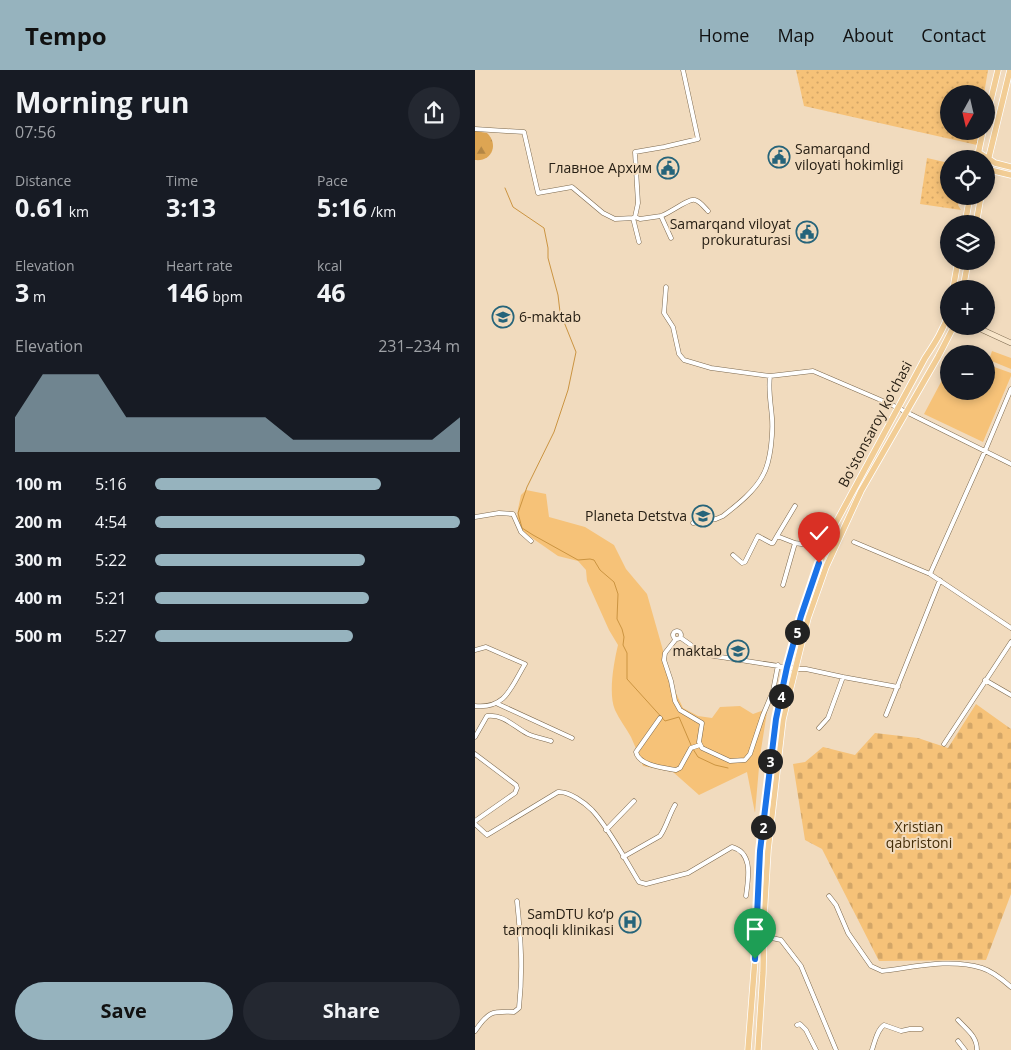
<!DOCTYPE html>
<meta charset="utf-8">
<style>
:root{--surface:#171b24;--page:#242831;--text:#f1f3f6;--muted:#9ea1a6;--accent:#96b3be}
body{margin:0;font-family:"Open Sans",sans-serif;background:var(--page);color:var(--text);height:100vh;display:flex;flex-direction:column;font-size:19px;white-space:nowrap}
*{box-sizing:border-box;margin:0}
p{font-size:16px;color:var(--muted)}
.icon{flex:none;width:28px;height:28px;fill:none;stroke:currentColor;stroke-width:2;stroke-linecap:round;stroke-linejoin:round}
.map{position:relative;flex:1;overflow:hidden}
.details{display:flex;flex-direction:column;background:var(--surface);width:475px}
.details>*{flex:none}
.needle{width:32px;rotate:188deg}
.controls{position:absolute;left:465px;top:15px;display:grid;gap:10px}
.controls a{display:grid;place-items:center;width:55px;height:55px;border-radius:50%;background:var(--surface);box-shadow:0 2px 8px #0003;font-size:25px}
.pin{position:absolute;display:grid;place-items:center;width:42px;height:42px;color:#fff;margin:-51px -21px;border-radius:50% 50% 50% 0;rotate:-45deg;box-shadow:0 0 5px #0007}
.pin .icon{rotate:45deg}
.km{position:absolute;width:25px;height:25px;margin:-12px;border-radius:50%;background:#222;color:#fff;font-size:14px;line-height:25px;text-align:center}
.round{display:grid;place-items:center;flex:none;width:52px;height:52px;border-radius:26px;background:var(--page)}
.overview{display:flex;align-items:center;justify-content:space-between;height:85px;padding:0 15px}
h1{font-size:28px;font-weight:700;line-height:38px}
.stats{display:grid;grid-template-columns:repeat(3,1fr);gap:8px;height:85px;padding:5px 15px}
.stats div{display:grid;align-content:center}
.stats b{font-size:25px;font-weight:700}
.stats small{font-size:14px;font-weight:400}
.stats p{font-size:14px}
.chart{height:140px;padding:10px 15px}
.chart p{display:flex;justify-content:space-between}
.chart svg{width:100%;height:90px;margin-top:5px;fill:var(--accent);opacity:.7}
.primary-button{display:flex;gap:10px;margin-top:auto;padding:10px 15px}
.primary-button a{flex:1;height:58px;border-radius:30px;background:var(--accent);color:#111;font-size:20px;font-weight:700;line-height:58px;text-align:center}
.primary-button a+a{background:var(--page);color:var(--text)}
ul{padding:0 15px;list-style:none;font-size:16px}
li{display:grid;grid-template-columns:80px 60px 1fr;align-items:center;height:38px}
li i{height:12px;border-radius:6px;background:var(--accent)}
header{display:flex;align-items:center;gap:30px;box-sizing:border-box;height:70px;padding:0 25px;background:var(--accent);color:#111}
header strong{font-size:24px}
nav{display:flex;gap:28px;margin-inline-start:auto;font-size:18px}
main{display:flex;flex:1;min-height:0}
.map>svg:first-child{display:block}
.grass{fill:#f6c278}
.forest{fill:url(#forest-firs)}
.cemetery{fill:url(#cemetery-stones)}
.park{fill:url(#park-dots)}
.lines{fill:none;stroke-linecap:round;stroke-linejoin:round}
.stream{stroke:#cb9441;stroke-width:1}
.street-casing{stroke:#7c694f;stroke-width:5}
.secondary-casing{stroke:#7c694f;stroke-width:6}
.primary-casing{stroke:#fff;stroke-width:7}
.street{stroke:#fff;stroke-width:4}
.secondary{stroke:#f9e6ca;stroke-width:5}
.primary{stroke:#f2cd95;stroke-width:5.5}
.route-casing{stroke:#fff;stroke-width:10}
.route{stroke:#1a73e8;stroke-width:6}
.labels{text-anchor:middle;stroke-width:4;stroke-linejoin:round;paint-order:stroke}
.poi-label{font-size:14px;fill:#282015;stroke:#f1dbbe;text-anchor:end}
.street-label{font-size:14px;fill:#282015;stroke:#f1dbbe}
.park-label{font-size:14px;fill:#452e09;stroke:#f1dbbe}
</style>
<header>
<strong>Tempo</strong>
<nav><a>Home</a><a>Map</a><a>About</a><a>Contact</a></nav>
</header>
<main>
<section class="details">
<div class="overview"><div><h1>Morning run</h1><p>07:56</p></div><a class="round"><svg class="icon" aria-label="share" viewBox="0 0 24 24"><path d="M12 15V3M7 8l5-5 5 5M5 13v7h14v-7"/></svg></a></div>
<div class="stats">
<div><p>Distance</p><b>0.61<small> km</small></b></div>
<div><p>Time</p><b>3:13</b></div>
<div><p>Pace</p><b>5:16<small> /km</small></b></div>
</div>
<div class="stats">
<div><p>Elevation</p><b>3<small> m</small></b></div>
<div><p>Heart rate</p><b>146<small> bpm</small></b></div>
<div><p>kcal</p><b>46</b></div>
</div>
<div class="chart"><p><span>Elevation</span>231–234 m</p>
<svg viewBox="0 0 160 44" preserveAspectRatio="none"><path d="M0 44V27L10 6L20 6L30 6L40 27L50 27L60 27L70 27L80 27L90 27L100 38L110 38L120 38L130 38L140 38L150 38L160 27V44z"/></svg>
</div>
<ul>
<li><b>100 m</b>5:16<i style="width:74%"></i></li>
<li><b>200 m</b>4:54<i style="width:100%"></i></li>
<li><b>300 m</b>5:22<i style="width:69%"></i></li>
<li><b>400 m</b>5:21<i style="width:70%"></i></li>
<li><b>500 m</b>5:27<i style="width:65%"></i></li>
</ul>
<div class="primary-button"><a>Save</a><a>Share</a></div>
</section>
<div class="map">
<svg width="536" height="980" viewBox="0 0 536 980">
<defs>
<pattern id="forest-firs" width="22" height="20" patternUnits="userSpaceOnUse" patternTransform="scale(1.25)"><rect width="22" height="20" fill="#dda553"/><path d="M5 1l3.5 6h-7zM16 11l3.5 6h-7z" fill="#b38644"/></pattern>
<pattern id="cemetery-stones" width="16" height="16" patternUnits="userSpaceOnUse" patternTransform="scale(1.25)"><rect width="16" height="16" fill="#f6c278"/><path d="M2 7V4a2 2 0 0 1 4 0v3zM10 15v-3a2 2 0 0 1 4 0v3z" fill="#d3a667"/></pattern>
<pattern id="park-dots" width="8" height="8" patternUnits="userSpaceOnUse" patternTransform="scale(1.25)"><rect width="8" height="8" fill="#f6c278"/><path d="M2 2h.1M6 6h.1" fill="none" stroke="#d3a667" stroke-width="1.8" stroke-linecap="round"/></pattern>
</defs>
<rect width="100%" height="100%" fill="#f1dbbe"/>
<path class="grass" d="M517 281 536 288V299L514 290Z
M511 294 536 303V306L508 372 449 344 474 297V321H511Z
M51 420 71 424 74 447 110 457 139 475 151 499 172 524 199 619 208 638 223 646 237 648 245 637 265 636 278 644 289 640 292 642 285 686 280 743 272 702 224 725 198 702 168 696C164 686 160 676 156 667 151 658 144 649 140 640 133 624 139 592 143 575L134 560 112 511 111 500 103 491 83 486 47 461 42 450 43 439 46 425Z"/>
<path class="forest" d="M0 61 12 63C24 74 17 92 0 90Z"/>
<path class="cemetery" d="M501 634 536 659V824L511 890 404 891 347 779 330 770 318 694 330 692 348 677 380 685 400 663 443 668 473 678Z"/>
<path class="park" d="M321 0H513L509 24H474V61H504L502 75 329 36Z
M452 88 474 93V126H485L483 135 486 140 445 134Z"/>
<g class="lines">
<path class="stream" d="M30 118 38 137 69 158 73 178V188L83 225 85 242 101 282 93 320 79 362 52 417 43 443 47 458 58 465 103 490 115 489 119 490 125 500 139 512 143 524 142 549 147 559 149 567 148 575 152 583V609L190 651 204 647 216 675
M218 679 223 687 240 695 253 698"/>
<g class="street-casing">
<path id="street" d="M0 59 49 62 63 123 97 117 128 143 140 149 158 148 160 147 163 133 160 82 189 77 223 69 208 0
M186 146C195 143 214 128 220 130 225 131 230 138 233 141
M160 147 165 149 186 146 196 168
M158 148 164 172
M191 217 189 243 198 257 204 284 209 290 236 298 295 306 338 301 415 334 536 394
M0 447 24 443 38 444 46 462 56 471
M218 453 241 449 248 446C262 435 280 421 288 405 296 391 298 363 297 348 296 334 293 320 295 306
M302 466 320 436
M379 472 455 504 536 558
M258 485 267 493 270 492 283 466 296 473H298L302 466 320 473 339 476 349 456 351 455 358 458
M455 504 510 381 536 319
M308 515 320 473
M198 565a4 4 0 1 1 8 0a4 4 0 1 1-8 0Z
M206 568 223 580 233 585 323 599H331L368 607 423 617
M201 569 190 583 189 590 196 611 200 631 205 640 227 653 224 672 227 678 255 691 270 690 275 684 288 645 298 621 303 595
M0 580 11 577 50 594C36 617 31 639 0 636
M510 610 536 625
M23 634 97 668
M411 645 465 510
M185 648 161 682C164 696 190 698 201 700L205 698 216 678 225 675
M344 658 353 648 368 607
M0 667 12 646C29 644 39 657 53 664 60 667 69 669 76 671
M469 674 536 572
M0 684 41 715 42 718 40 723 0 751
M0 754 12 765 83 722C94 721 110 733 117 740 134 758 151 791 164 812L171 814 213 803 257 777C279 783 273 809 271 826
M131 760 159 731
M148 787 185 766C191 758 194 745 200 735
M354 826 361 835 373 863 396 896 407 901C440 897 475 888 507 898 517 901 528 910 536 917
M297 868 306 870 326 896 361 980
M483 950C492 960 502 966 502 980
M322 955 325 954 331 960 341 980
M0 961C13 942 16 941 39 942L44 938C48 900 46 869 42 831
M483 971 490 980
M397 980C400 971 402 960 409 955L426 961 435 959H446"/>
</g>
<g class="secondary-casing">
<path id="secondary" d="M499 256 536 273"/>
</g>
<g class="primary-casing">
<path id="primary" d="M511 50 523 0
M503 82 520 93 536 97
M502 89 508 61
M511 99 535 0
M511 99 536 105
M490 154 495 126
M501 154 506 126
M478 219 483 191
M488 219 493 191
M273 980 280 889 285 781 301 649 312 597 326 546 358 458 450 288C460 273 469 259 474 242
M283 980 288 903 289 846 293 780 308 649 333 548 351 497 386 421 463 287 479 256"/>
</g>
<use href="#street" class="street"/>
<use href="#secondary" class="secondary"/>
<use href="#primary" class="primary"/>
</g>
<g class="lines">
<g class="route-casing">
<path id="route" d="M280 889 285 781 301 649 312 597 326 546 344 493"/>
</g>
<use href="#route" class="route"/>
</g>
<defs>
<g id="civic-ring" transform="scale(1.125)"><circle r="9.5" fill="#f1dbbe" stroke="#26647a" stroke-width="1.5"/><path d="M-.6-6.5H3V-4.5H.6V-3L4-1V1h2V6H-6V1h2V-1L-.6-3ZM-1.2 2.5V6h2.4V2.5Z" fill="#26647a"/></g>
<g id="school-ring" transform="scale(1.125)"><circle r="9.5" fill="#f1dbbe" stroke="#26647a" stroke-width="1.5"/><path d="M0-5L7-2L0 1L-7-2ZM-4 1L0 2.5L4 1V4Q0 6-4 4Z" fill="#26647a"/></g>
<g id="hospital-ring" transform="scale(1.125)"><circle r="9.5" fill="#f1dbbe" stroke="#26647a" stroke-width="1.5"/><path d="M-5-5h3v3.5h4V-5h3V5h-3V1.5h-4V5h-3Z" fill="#26647a"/></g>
</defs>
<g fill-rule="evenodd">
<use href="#civic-ring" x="304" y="87"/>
<use href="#civic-ring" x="193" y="98"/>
<use href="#civic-ring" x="332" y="162"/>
<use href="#school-ring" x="28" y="247"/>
<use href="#school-ring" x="228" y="446"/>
<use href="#school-ring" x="263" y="581"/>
<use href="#hospital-ring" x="155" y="852"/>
</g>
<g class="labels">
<g class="poi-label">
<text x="320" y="84" text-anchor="start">Samarqand<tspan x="320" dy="16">viloyati hokimligi</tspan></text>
<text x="177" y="103">Главное Архим</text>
<text x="316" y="159">Samarqand viloyat<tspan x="316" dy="16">prokuraturasi</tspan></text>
<text x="44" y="252" text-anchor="start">6-maktab</text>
<text x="212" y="451">Planeta Detstva</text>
<text x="247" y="586">maktab</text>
<text x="139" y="849">SamDTU ko‘p<tspan x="139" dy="16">tarmoqli klinikasi</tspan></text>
</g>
<g class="street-label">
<text transform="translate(400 354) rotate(-62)" y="5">Bo'stonsaroy ko'chasi</text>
</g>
<g class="park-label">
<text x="444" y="762">Xristian<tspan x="444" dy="16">qabristoni</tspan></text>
</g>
</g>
</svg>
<div class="controls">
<a><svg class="needle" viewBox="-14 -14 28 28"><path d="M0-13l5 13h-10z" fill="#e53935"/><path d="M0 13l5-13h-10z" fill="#9ea1a6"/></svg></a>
<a><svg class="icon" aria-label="locate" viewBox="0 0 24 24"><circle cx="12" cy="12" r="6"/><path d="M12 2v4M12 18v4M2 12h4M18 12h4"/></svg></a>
<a><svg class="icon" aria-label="layers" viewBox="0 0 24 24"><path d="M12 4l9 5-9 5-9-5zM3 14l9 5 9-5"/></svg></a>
<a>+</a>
<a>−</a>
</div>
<div class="pin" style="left:280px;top:889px;background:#1e9e55"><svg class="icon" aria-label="arrive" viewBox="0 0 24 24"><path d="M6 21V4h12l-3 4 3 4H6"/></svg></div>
<div class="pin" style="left:344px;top:493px;background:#d93025"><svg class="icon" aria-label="check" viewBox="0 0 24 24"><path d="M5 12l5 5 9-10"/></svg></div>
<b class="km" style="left:288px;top:757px">2</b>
<b class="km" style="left:295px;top:691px">3</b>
<b class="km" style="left:306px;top:626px">4</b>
<b class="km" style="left:322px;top:562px">5</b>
</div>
</main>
